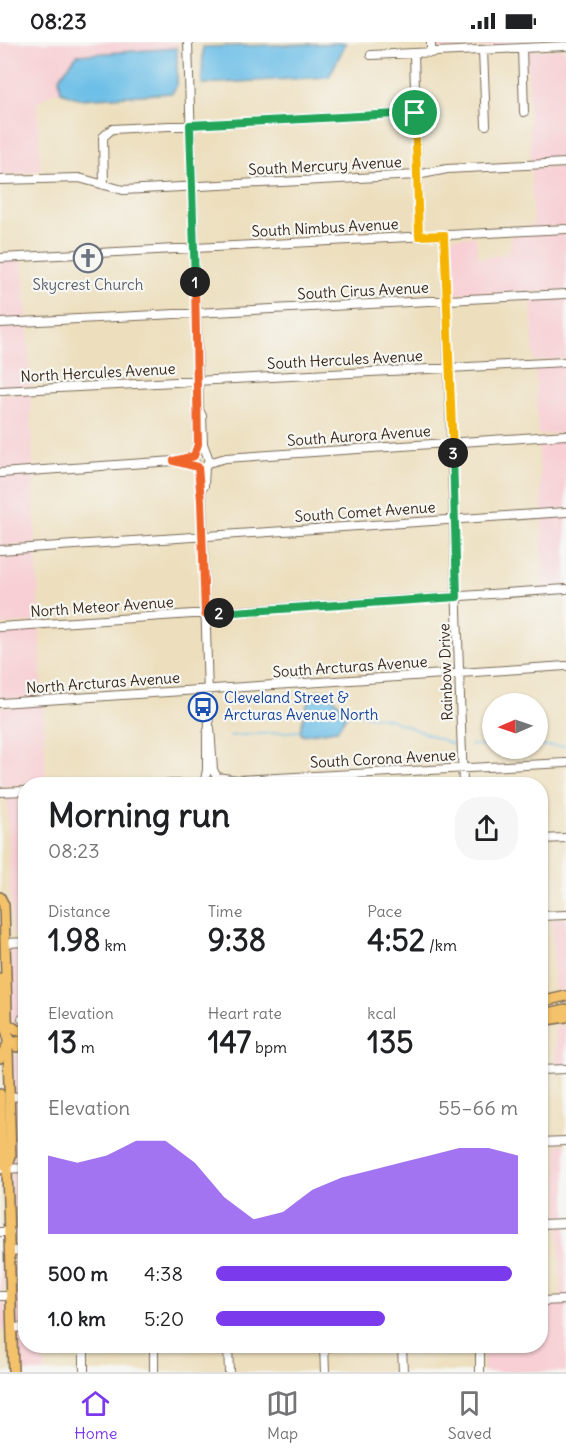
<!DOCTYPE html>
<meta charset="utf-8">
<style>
:root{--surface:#fff;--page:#f6f6f6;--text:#202124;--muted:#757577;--line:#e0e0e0;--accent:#7c3aed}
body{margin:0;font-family:Delius,sans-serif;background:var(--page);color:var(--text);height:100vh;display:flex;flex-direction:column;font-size:22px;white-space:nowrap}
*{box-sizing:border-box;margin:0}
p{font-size:20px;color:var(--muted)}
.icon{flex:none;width:33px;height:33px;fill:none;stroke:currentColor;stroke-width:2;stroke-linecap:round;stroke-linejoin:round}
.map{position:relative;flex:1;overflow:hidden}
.panel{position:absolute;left:18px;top:735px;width:530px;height:576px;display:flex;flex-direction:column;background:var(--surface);border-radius:24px;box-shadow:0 2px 4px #0004}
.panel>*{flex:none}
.needle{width:39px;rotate:268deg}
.fabs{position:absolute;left:482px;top:651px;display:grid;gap:12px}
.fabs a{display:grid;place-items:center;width:66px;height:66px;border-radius:50%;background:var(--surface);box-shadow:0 2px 4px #0004;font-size:30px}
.pin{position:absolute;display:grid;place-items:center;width:51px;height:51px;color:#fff;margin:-26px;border:3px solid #fff;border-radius:50%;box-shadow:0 2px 6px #0007}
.km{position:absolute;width:30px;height:30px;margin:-15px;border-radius:50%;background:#222;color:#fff;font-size:16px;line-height:30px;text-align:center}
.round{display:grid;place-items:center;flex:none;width:63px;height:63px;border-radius:24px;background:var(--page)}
.overview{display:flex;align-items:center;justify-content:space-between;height:102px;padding:0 30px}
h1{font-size:33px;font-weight:700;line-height:45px}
.figures{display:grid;grid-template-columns:repeat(3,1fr);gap:9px;height:102px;padding:6px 30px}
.figures div{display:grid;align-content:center}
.figures b{font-size:30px;font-weight:700}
.figures small{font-size:16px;font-weight:400}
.figures p{font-size:16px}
.chart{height:168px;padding:12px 30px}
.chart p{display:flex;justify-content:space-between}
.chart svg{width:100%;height:108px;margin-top:6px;fill:var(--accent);opacity:.7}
ul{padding:0 30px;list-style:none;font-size:20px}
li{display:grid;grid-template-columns:96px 72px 1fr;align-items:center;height:45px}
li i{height:15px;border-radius:8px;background:var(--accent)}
.status{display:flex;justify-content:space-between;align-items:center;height:42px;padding:0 30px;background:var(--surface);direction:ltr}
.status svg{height:16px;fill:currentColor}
.tab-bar{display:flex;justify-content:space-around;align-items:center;height:84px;border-top:2px solid var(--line);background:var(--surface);font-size:16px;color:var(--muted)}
.tab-bar a{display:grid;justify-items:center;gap:3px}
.tab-bar .selected{color:var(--accent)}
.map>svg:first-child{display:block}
.built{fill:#f7cfd4}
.water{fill:#6bbee7;stroke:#537482;stroke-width:1.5}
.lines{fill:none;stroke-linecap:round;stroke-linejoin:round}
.stream{stroke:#6bbee7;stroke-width:1.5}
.minor-casing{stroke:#796956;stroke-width:10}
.major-casing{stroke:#796956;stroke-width:12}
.minor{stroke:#fff;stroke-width:8}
.major{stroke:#f3c26a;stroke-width:9}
.split-1-casing{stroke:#fff;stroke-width:12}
.split-2-casing{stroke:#fff;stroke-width:12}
.split-3-casing{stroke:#fff;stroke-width:12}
.split-4-casing{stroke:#fff;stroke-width:12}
.split-1{stroke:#22a559;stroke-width:8}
.split-2{stroke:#f0652b;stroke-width:8}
.split-3{stroke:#22a559;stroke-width:8}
.split-4{stroke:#f5b400;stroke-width:8}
.labels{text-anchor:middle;stroke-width:4.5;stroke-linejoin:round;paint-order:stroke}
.street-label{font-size:15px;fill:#3b2a1e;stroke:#f6f6f2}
.worship-label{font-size:15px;fill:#5b616d;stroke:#f6f6f2}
.transit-label{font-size:15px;fill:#164399;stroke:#f6f6f2;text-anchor:start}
</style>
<div class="status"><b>08:23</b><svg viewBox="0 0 49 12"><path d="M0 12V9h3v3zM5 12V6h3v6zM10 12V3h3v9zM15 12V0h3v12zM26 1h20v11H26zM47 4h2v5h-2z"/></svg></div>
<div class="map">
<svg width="566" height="1330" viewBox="0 0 566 1330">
<rect width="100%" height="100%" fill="#f6f6f2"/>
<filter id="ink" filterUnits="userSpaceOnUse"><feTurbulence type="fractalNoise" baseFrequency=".0167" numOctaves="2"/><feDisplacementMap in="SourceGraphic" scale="12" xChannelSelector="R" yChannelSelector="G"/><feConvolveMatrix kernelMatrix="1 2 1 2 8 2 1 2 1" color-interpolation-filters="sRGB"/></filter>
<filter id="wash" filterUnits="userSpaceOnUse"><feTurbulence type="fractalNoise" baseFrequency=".008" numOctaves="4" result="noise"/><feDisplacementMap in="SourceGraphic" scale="24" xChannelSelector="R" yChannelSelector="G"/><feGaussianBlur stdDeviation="1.35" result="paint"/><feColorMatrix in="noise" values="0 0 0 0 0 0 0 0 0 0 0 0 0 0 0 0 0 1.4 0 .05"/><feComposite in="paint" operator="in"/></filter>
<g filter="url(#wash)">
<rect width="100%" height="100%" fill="#eddfbe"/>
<path class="built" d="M0 0H179L177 6 77 13 59 36 61 50H52L37 61 41 129 0 134Z
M434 0H566V1L434 8Z
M566 7V119L531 120 527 8Z
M566 124V184L518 186 533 183 531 126Z
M566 190V249L450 252 447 196 475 194 479 217 509 211 512 192Z
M22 217 27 278 0 279V218Z
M566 254V317L534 319 531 256Z
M27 283 30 345 0 346V284Z
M566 322V391L538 393 535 324Z
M30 350 33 426 0 428V352Z
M566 396V468L542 469 538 398Z
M33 431 36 503 0 505V433Z
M566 473V545L542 546V475Z
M37 508 39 580 0 583V511Z
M40 585 42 656 0 659V588Z
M43 661 46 742 2 744 0 748V664Z
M7 756H25V892H12Z
M566 875V947L554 950 552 876Z
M25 903V974L19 975V980H25V986H20L11 979 9 904Z
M566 982V1024L556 1025 555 985Z
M25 1013V1052H12L11 1014Z
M25 1057V1124H11L12 1058Z
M557 1102H566V1178L559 1179Z
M10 1129H25V1205L13 1206Z
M566 1183V1255H561L559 1184Z
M0 1195 4 1199 5 1245 0 1251Z
M13 1211H25V1283H15Z
M1 1258 6 1263 7 1288H0Z
M566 1260V1330H484L483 1304H540V1261Z
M15 1288H25L26 1304H46L45 1330H16Z"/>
<path class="water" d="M346 1 329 35 202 42 203 5Z
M177 6V43L172 51 80 57 61 50 59 36 77 13Z
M321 648 327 650 346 668V674L337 688 302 693 300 689 306 665 315 649Z"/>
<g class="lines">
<path class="stream" d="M346 670 389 677 455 703
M229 694 300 689
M471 703H492
M537 704H566"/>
</g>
</g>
<g filter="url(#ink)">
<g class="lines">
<g class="minor-casing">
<path id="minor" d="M188 0 199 368 197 374 198 402 193 418 198 425 202 458 209 685 207 693V728L204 742
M431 0V11
M522 6 524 70
M483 8 486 83
M414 11 419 194
M371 13 566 4
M0 138 79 136 123 148 417 133 447 127 566 121
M104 143 103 95 112 87 415 71
M444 193 463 742
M0 216 566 187
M0 281 566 252
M0 349 566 320
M199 368 202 374 203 402 209 418 205 425 204 444
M208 421 226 416 566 393
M0 431 174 419 194 414
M0 508 566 470
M0 585 566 547
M0 661 566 624
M210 686 213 728 218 737V742
M217 735 237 738 566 721
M152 742H197
M0 750 26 749
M540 797 566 796
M540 874 566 873
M6 901 26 900
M22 977H26
M540 1028 566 1027
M9 1055 26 1054
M540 1100 566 1099
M0 1127 26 1126
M540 1182 566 1181
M0 1190H10
M10 1209 26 1208
M0 1254H11
M540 1259 566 1258
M12 1286 26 1285
M84 1304V1330
M154 1304V1330
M228 1304 229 1330
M324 1304 325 1330
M402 1304 403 1330
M480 1304V1330"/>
</g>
<g class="major-casing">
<path id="major" d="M0 855 4 863 11 1114 7 1127
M0 936C1 960 0 992 17 1005
M540 960 566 954
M540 973 566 967
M540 979 566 975
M8 982 17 988 26 989
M0 1016 8 1002 26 998
M0 1052 2 1114 7 1127 13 1330"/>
</g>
<use href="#minor" class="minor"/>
<use href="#major" class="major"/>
</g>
</g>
<g class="lines" filter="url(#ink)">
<g class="split-1-casing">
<path id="split-1" d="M195 240 190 83 415 71"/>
</g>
<g class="split-2-casing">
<path id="split-2" d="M195 240 198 402 194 414 174 419 198 425 201 458 205 572 219 571"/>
</g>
<g class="split-3-casing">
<path id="split-3" d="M219 571 457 555 453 411"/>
</g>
<g class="split-4-casing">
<path id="split-4" d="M415 71 419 194 444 193 453 411"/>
</g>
<use href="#split-1" class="split-1"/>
<use href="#split-2" class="split-2"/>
<use href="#split-3" class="split-3"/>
<use href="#split-4" class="split-4"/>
</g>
<defs>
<g id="church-ring" transform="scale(1.5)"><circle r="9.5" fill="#f6f6f2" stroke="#6b7280" stroke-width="1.5"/><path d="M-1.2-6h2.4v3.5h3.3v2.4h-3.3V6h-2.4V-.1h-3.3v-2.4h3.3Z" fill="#6b7280"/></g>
<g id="bus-ring" transform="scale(1.5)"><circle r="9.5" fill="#f6f6f2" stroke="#1a4fb4" stroke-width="1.5"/><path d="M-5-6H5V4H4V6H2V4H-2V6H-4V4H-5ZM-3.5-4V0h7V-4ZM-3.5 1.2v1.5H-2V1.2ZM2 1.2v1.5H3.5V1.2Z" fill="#1a4fb4"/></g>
</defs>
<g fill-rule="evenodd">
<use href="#church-ring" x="88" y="216"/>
<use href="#bus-ring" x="203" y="665"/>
</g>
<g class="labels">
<g class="street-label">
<text transform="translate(325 124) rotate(-3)" y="5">South Mercury Avenue</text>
<text transform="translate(325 186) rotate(-3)" y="5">South Nimbus Avenue</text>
<text transform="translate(363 249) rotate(-3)" y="5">South Cirus Avenue</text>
<text transform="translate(345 318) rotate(-3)" y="5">South Hercules Avenue</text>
<text transform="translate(98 331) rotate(-3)" y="5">North Hercules Avenue</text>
<text transform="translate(359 394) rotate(-4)" y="5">South Aurora Avenue</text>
<text transform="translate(365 470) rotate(-4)" y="5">South Comet Avenue</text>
<text transform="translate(102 565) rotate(-4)" y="5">North Meteor Avenue</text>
<text transform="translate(350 625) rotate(-4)" y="5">South Arcturas Avenue</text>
<text transform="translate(446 630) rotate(-92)" y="5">Rainbow Drive</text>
<text transform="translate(103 641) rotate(-4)" y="5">North Arcturas Avenue</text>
<text transform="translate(383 717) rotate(-3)" y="5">South Corona Avenue</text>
</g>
<g class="worship-label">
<text x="88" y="248">Skycrest Church</text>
</g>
<g class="transit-label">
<text x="224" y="661">Cleveland Street &amp;<tspan x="224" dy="17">Arcturas Avenue North</tspan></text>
</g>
</g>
</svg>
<div class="fabs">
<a><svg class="needle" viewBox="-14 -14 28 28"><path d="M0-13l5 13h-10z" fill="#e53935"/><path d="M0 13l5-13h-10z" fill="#757577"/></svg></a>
</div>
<div class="pin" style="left:415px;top:71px;background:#1e9e55"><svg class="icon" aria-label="arrive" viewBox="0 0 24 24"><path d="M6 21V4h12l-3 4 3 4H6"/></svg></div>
<b class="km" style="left:195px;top:240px">1</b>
<b class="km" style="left:219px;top:571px">2</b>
<b class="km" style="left:453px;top:411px">3</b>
<section class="panel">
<div class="overview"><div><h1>Morning run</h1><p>08:23</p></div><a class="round"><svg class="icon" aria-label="share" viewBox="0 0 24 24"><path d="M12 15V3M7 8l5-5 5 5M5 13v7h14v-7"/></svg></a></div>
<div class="figures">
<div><p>Distance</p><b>1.98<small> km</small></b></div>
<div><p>Time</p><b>9:38</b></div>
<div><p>Pace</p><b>4:52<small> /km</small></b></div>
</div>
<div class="figures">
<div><p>Elevation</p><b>13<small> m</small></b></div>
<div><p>Heart rate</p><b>147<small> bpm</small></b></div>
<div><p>kcal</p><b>135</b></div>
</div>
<div class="chart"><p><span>Elevation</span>55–66 m</p>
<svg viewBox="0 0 160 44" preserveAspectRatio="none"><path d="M0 44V12L10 15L20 12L30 6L40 6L50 15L60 29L70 38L80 35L90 26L100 21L110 18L120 15L130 12L140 9L150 9L160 12V44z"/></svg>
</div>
<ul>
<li><b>500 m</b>4:38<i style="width:98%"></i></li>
<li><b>1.0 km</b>5:20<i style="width:56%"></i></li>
</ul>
</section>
</div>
<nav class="tab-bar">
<a class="selected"><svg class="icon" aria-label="home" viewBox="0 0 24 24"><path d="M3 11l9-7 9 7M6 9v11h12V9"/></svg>Home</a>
<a><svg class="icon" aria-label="map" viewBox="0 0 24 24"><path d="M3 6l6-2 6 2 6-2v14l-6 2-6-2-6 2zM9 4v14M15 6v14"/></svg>Map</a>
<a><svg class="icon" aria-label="saved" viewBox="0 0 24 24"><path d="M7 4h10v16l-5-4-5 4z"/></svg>Saved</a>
</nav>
